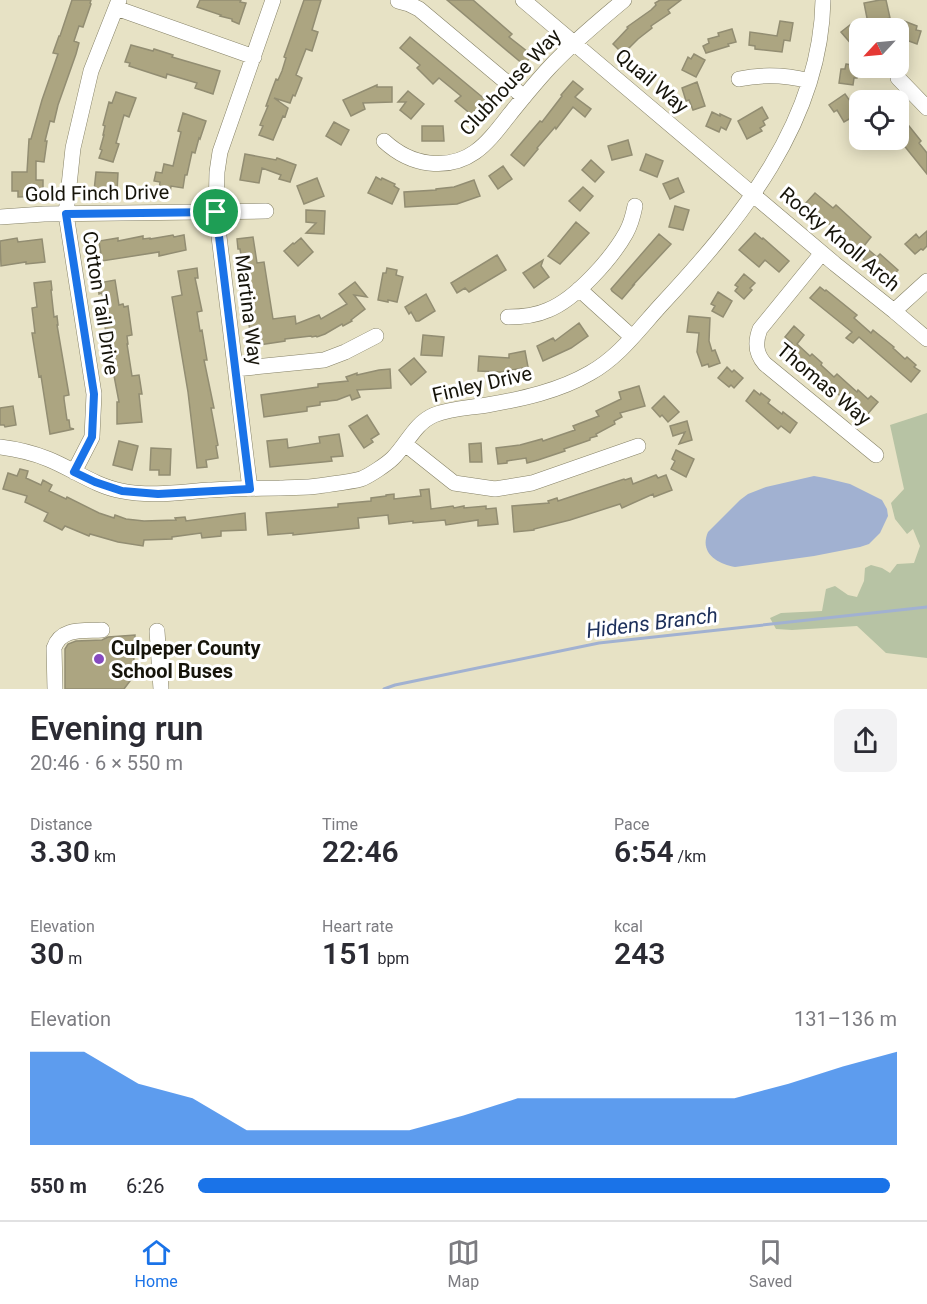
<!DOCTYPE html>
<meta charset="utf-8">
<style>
:root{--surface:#fff;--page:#f2f2f3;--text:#2b2b33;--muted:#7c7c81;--line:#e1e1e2;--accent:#1a73e8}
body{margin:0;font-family:Roboto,sans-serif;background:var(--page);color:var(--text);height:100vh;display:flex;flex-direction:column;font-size:22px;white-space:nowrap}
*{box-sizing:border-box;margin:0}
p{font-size:20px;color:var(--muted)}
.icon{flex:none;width:33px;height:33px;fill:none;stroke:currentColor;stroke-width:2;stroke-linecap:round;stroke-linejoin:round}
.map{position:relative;height:689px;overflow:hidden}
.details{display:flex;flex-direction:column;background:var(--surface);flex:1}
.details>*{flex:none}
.needle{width:39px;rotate:244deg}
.fabs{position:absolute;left:849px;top:18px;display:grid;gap:12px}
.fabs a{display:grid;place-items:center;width:60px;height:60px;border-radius:12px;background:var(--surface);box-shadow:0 3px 15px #0003;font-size:30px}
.pin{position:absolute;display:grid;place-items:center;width:51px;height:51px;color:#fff;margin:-26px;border:3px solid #fff;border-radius:50%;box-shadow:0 2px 6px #0007}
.round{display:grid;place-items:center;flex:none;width:63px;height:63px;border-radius:12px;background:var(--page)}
.summary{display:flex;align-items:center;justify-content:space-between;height:102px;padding:0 30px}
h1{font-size:33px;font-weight:600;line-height:45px}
.stats{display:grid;grid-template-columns:repeat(3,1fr);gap:9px;height:102px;padding:6px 30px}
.stats div{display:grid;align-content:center}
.stats b{font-size:30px;font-weight:600}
.stats small{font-size:16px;font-weight:400}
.stats p{font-size:16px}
.chart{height:168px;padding:12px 30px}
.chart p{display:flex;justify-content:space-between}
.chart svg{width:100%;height:108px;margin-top:6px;fill:var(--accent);opacity:.7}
ul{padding:0 30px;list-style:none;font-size:20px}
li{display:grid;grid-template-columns:96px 72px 1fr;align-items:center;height:45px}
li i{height:15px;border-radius:8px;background:var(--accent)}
.menu{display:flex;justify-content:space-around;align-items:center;height:84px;border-top:2px solid var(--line);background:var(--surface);font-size:16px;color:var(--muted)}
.menu a{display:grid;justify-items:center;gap:3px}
.menu .active{color:var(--accent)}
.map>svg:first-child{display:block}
.green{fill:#b7c3a4}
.water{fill:#a1b1d1}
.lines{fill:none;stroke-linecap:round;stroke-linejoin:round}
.stream{stroke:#a1b1d1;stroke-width:3}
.building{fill:#aca581;stroke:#928d72;stroke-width:1.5}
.minor-casing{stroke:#858166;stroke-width:16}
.minor{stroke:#fff;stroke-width:15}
.route-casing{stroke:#fff;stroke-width:12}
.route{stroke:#1a73e8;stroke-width:8}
.poi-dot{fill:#864ac0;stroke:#fff;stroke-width:2}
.labels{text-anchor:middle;stroke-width:6;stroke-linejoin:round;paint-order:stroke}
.street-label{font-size:20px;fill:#16140a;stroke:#fff}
.poi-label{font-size:20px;font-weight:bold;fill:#16140a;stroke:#fff;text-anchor:start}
.water-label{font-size:21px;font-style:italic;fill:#1c2f5a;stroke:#fff}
</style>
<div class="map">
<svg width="927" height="689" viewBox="0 0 927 689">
<rect width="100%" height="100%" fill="#e7e2c5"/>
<path class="green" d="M927 413V658L886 653 857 626 792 630 776 629 770 618 781 613 822 611 826 589 835 586 848 595 857 597 864 581 865 568 871 565 882 568 890 573 897 564 914 563 920 546 913 529 907 534 895 519 891 503 904 489 890 425Z"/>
<path class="water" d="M814 476 825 478 850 484 882 500 887 509 888 516 880 533 869 544 860 547 814 556 735 567C717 564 699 553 708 532L740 500 748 494 766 487Z"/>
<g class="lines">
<path class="stream" d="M384 689 395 685 599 643 927 607"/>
</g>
<path class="building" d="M72 0H91L90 3 91 4 83 27 79 26 74 41 79 43 76 54 58 105 54 122 50 121 45 141H47L44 162 36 161V180H43V196L18 197V191H12V172H27L29 139H31L42 100 58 54 53 53 59 36H60Z
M200 0H241L240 2 246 3 239 24 232 21V19L220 16 221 15 197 7Z
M304 0H321L312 30 318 32 312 51 306 49 296 75 302 78 295 96 293 95 290 103 274 98 288 108 285 117 283 116 273 140 259 135 263 126 260 125 268 106H266L270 95 276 79 278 80 282 71 286 58 284 57 289 43Z
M447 0H473L512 34 509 37 532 55 524 65Z
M660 0H681L668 10 670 13 651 26 652 28 638 39 623 54 613 44 628 28 627 27 651 10 656 5 655 3Z
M880 0H886L890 18 868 23 864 3Z
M780 21 793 23 790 41 784 40 782 52 755 49V46L749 45 750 32 777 36Z
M855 21 860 28V41L853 46 841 32Z
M904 21 917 26 916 30 921 31 917 44 906 40V38L900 35Z
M732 29 736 42 728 44 729 46 706 53 703 46 709 43 708 39 719 36 718 33Z
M410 37 487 101 485 103 489 107 478 120 455 101 461 96 439 78 433 84 417 68 420 65 400 48Z
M131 45 153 51 154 49 173 55 172 57 220 71 213 94 195 88 197 83 167 74 166 78 129 66 130 63 125 62Z
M694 54 705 60 696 77 682 70 688 57 691 59Z
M846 64 858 66 857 78H854L853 85 839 83 841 69H845Z
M573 81 583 89 575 97 591 109 585 117 573 107 556 129 555 127 537 148 538 149 524 166 511 155 540 121 542 122 562 96 561 95Z
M697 82 705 106 693 110 689 100 686 101 682 88Z
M377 85V87H392V102L363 103 365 109 351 116 343 100Z
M408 91 424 104 411 119 400 110 406 102H398Z
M116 92 136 98 129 117 124 115 116 143 119 144 113 162 99 158 102 150 100 149 104 135H103L105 126 103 125 109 102 112 103Z
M845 94 860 115V118L852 123 849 119 844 122 837 110 834 112 829 105Z
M762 107 768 118 763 121 765 125 760 128 762 131 747 139 738 121Z
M712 112 720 116V114L731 119 726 130 721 127 719 132 706 126Z
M183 113 206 121 200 139 199 138 195 153 192 152 187 175H185L183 188 171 186 170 193 159 191 160 182 154 181 156 172 162 173 164 164 173 166 181 132 178 131Z
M334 122 349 130 341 145 326 136Z
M422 126H443L444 141H422Z
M909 126 921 141 919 143 927 153V174L898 138V134Z
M628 140 632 155 612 160 608 146Z
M245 154 276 160 277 158 296 165 290 182 279 179 281 175 262 168 259 183 240 180Z
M646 154 663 161 657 177 640 170Z
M591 160 604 172 595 182 582 170Z
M503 166 512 179 498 189 489 176Z
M96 172 118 173 117 192 94 191Z
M376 177 381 180 382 178 395 184 394 186 399 189 392 204 368 193Z
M317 178 324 196 304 204 297 186Z
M678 178 684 192 670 199 663 184Z
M474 180 480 196 457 204 405 207 404 192 436 190V189L454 187Z
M583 187 593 196 580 211 569 201Z
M815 193 833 208 836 205 871 237 864 246 877 257 880 254 898 270 890 279 882 272 881 274 856 253 833 232 836 230 818 215 816 218 809 211 811 209 805 204Z
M675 206 689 210 683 230 669 227Z
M306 210 325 211 324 234 306 233 316 223 306 222Z
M576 222 589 233 560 264 548 256Z
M927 231V246L923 250 921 249 915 254 905 244 916 234 919 238Z
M755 233 762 239 763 238 789 261 779 272 765 260 759 267 739 250Z
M659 234 671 244 633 285H634L622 299 612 291 611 289Z
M173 235 174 237 184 235 186 250 159 256V252L102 261 99 241 118 238V241L143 236V239L150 238V239Z
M253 237 257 263 264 262 273 319 295 316 296 324 319 315 321 319 347 304 339 294 355 282 367 297 354 295 365 309 351 320 352 321 343 326 342 324 325 334 317 337 316 336 312 337 311 336 285 339V341L252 346 247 310H245L244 301 241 279 244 278 243 266 240 249H238L237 239Z
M17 238 18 242 42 239 45 262 26 264V262L1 266 0 241Z
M301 238 313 252 298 266 284 251 293 243 294 244Z
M497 255 506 270 469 292 465 288 457 293 451 283Z
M543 260 541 266 549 277 534 288 523 273Z
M197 268 198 278H195L202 311 197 312 200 331 202 330 207 360H204L214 408H211L218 445 216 446 218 458 206 460 207 467 197 468 188 392 172 297 182 295 178 271Z
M387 268 397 270 396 275 403 277 397 302 388 300V302L378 300 383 273H386Z
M744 274 755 283 750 288 752 290 744 299 735 291 738 287 735 285Z
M115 280 119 305 123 304 124 307 128 306 132 335 127 336 128 344H127L132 376 139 375 142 394H139L142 422 117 424V402H119L112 365H110L109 355 107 341H108L103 318 106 317 102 293 99 294 98 283Z
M51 281 52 290H51L54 317 57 316 58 325H57L69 395 64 396V399L67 420H69L70 428 74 429 50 434 41 376 39 377 32 333H35L32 308 37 307 34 283Z
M820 287 825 291 826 290 857 315 854 318 871 333 873 330 894 347 893 348 905 359 907 357 916 365 914 367 920 371 911 382 859 337 853 343 846 338 852 332 810 298Z
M718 292 732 301 723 317 712 311 715 306 711 304Z
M426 294 435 311 419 321H416L411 312 409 314 405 307Z
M689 316 710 318 709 341 712 351 715 350 720 363 709 367 708 364 702 366 697 352 699 333 687 332Z
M579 323 588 336 571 348 543 361 537 346 553 338 555 341Z
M794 326 804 335 797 344 810 356 812 354 822 363 821 365 834 377 837 374 857 392 858 390 868 399 871 396 878 402 865 417 832 389 830 391 808 369 807 371 785 351 792 343 785 337Z
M423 335 444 337 442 356 421 355Z
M525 351 528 367 501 372 478 371 479 356 509 358V354Z
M414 358 426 372 411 385 399 370Z
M727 367 732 372 734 370 743 378 734 388 731 385 729 387 718 378Z
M390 369 391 388 357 390 360 397 352 400 350 395 337 400 320 402V405L307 407V411L264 417 261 395 318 387V384L348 381 346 377 357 373V375L379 370Z
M639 386 645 406 620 413 622 417 614 421 615 424 596 434 597 436 590 438V440L564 449 565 451 538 460 527 463 526 458 507 461V463L498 464 496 448 520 445 542 439 543 441 575 430 573 426 599 416 596 411 621 399 619 392Z
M754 390 760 395 761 393 770 400 768 403 782 414 783 412 797 423 790 433 781 426 778 429 746 401Z
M664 396 679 412 668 422 662 415 660 417 652 408Z
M13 406 16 425 5 427 4 425H0V408Z
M367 415 379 434 371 439 373 442 364 448 349 426Z
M687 421 692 440 679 444 685 432 673 436 670 426Z
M339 434 343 456 331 457 332 461 323 462 270 467 267 441 287 439 288 448 320 443 319 437Z
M119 441 138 446 132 470 113 465Z
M481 443 482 462H470L469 444Z
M151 448 171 449 170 475H159V470H150Z
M676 450 694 459 686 477 671 469 675 461 672 459Z
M20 469 28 471 26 478 41 485 43 480 52 485 49 491 66 499 67 497 99 513 114 518 115 515 126 519 144 521 176 520 175 518 185 517 186 521 245 513 246 530 221 531V536L202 538 201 533 172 537V539L144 540 143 546 118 542 90 534 89 536 65 526 62 530 44 521 48 513 25 502 27 496 3 489 8 473 17 476Z
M656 475 658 478 666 475 672 490 654 497 653 494 622 508 620 504 570 520 534 529V530L514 532 512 506 549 503 548 501 557 498 558 501 624 479 625 480 631 478 633 484Z
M429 489 431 509 453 506 454 508 464 506V508L486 506V509L496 508 498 524 478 526V520L446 525 445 520 413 523V521L389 524 388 515 358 518 359 528 293 535V533L268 535 266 513 338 507V504L371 501V498L386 496V495L394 494V499L421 496 420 490Z
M135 635 133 677 124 689H65V649L68 644 76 641 102 640 108 637Z"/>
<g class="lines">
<g class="minor-casing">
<path id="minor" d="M523 0 835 264 894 311 927 339
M398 1 409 4 419 9 524 97
M116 8 254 57
M898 78 927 108
M739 79C763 74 786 75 809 81
M384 141C397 153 412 161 429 163 470 168 488 142 510 114 523 98 535 83 549 68 572 43 598 22 624 0
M0 217 44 214 266 211
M822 253 760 329C755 342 755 353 765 364L876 455
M579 289 632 337
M894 311 927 281
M508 317C522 317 535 316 548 310 576 299 612 258 626 233 631 224 633 216 635 206
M235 369 324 360 345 352 376 336
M405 444 454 483 495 489 532 483 638 446
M0 447C16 449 33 453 48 459 73 469 95 486 122 491 151 497 181 492 209 490 233 489 256 488 280 488 293 487 306 488 318 486 330 484 350 482 361 479 369 476 387 464 393 458 407 444 415 423 434 415 451 408 469 408 487 405 522 399 559 391 590 373 619 357 639 329 661 305 740 220 821 122 823 0
M74 472 92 437 94 394 66 214 73 148 91 71 119 0
M250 489 216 212 217 172 220 152 273 0
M157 631 161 689
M55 689 54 648C61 627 84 631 102 630"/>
</g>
<use href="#minor" class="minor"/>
</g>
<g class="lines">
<g class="route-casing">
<path id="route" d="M216 212 250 489 158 494 122 491 95 482 74 472 92 437 94 394 66 214Z"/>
</g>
<use href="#route" class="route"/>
</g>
<circle class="poi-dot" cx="99" cy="659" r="6"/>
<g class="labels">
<g class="street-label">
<text transform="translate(652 81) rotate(40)" y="7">Quail Way</text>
<text transform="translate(510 82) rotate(-47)" y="7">Clubhouse Way</text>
<text transform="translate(97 193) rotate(-1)" y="7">Gold Finch Drive</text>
<text transform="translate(840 239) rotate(40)" y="7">Rocky Knoll Arch</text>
<text transform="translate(101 303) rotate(81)" y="7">Cotton Tail Drive</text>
<text transform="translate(249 310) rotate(83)" y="7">Martina Way</text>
<text transform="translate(482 384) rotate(-13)" y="7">Finley Drive</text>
<text transform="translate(824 384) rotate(40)" y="7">Thomas Way</text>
</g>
<g class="poi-label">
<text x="111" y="655">Culpeper County<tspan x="111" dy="23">School Buses</tspan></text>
</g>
<g class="water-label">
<text transform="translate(652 623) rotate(-7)" y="7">Hidens Branch</text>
</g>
</g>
</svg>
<div class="fabs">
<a><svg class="needle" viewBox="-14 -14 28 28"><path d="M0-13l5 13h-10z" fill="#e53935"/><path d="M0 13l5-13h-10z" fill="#7c7c81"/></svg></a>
<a><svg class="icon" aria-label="locate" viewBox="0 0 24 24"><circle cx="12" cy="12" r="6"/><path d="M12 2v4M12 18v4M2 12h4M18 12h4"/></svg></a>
</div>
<div class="pin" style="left:216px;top:212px;background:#1e9e55"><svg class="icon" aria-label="arrive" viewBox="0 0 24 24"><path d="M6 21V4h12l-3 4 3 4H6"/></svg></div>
</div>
<section class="details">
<div class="summary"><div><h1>Evening run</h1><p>20:46 · 6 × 550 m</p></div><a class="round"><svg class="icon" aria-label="share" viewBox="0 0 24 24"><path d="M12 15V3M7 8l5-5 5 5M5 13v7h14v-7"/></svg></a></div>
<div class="stats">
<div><p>Distance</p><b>3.30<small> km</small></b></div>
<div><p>Time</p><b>22:46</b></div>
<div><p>Pace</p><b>6:54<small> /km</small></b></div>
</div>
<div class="stats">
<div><p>Elevation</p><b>30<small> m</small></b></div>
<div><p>Heart rate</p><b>151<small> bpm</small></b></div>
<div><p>kcal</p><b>243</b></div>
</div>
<div class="chart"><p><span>Elevation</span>131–136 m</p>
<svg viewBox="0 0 160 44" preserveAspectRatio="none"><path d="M0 44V6L10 6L20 19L30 25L40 38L50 38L60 38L70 38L80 32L90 25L100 25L110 25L120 25L130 25L140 19L150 12L160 6V44z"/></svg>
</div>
<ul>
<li><b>550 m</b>6:26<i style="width:99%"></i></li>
</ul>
</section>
<nav class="menu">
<a class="active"><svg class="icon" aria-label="home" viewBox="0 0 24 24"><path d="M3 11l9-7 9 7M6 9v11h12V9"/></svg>Home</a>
<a><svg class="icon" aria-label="map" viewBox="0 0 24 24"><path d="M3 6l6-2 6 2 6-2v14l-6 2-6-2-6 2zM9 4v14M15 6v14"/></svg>Map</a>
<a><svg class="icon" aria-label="saved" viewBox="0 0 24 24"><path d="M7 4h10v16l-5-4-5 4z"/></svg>Saved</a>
</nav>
